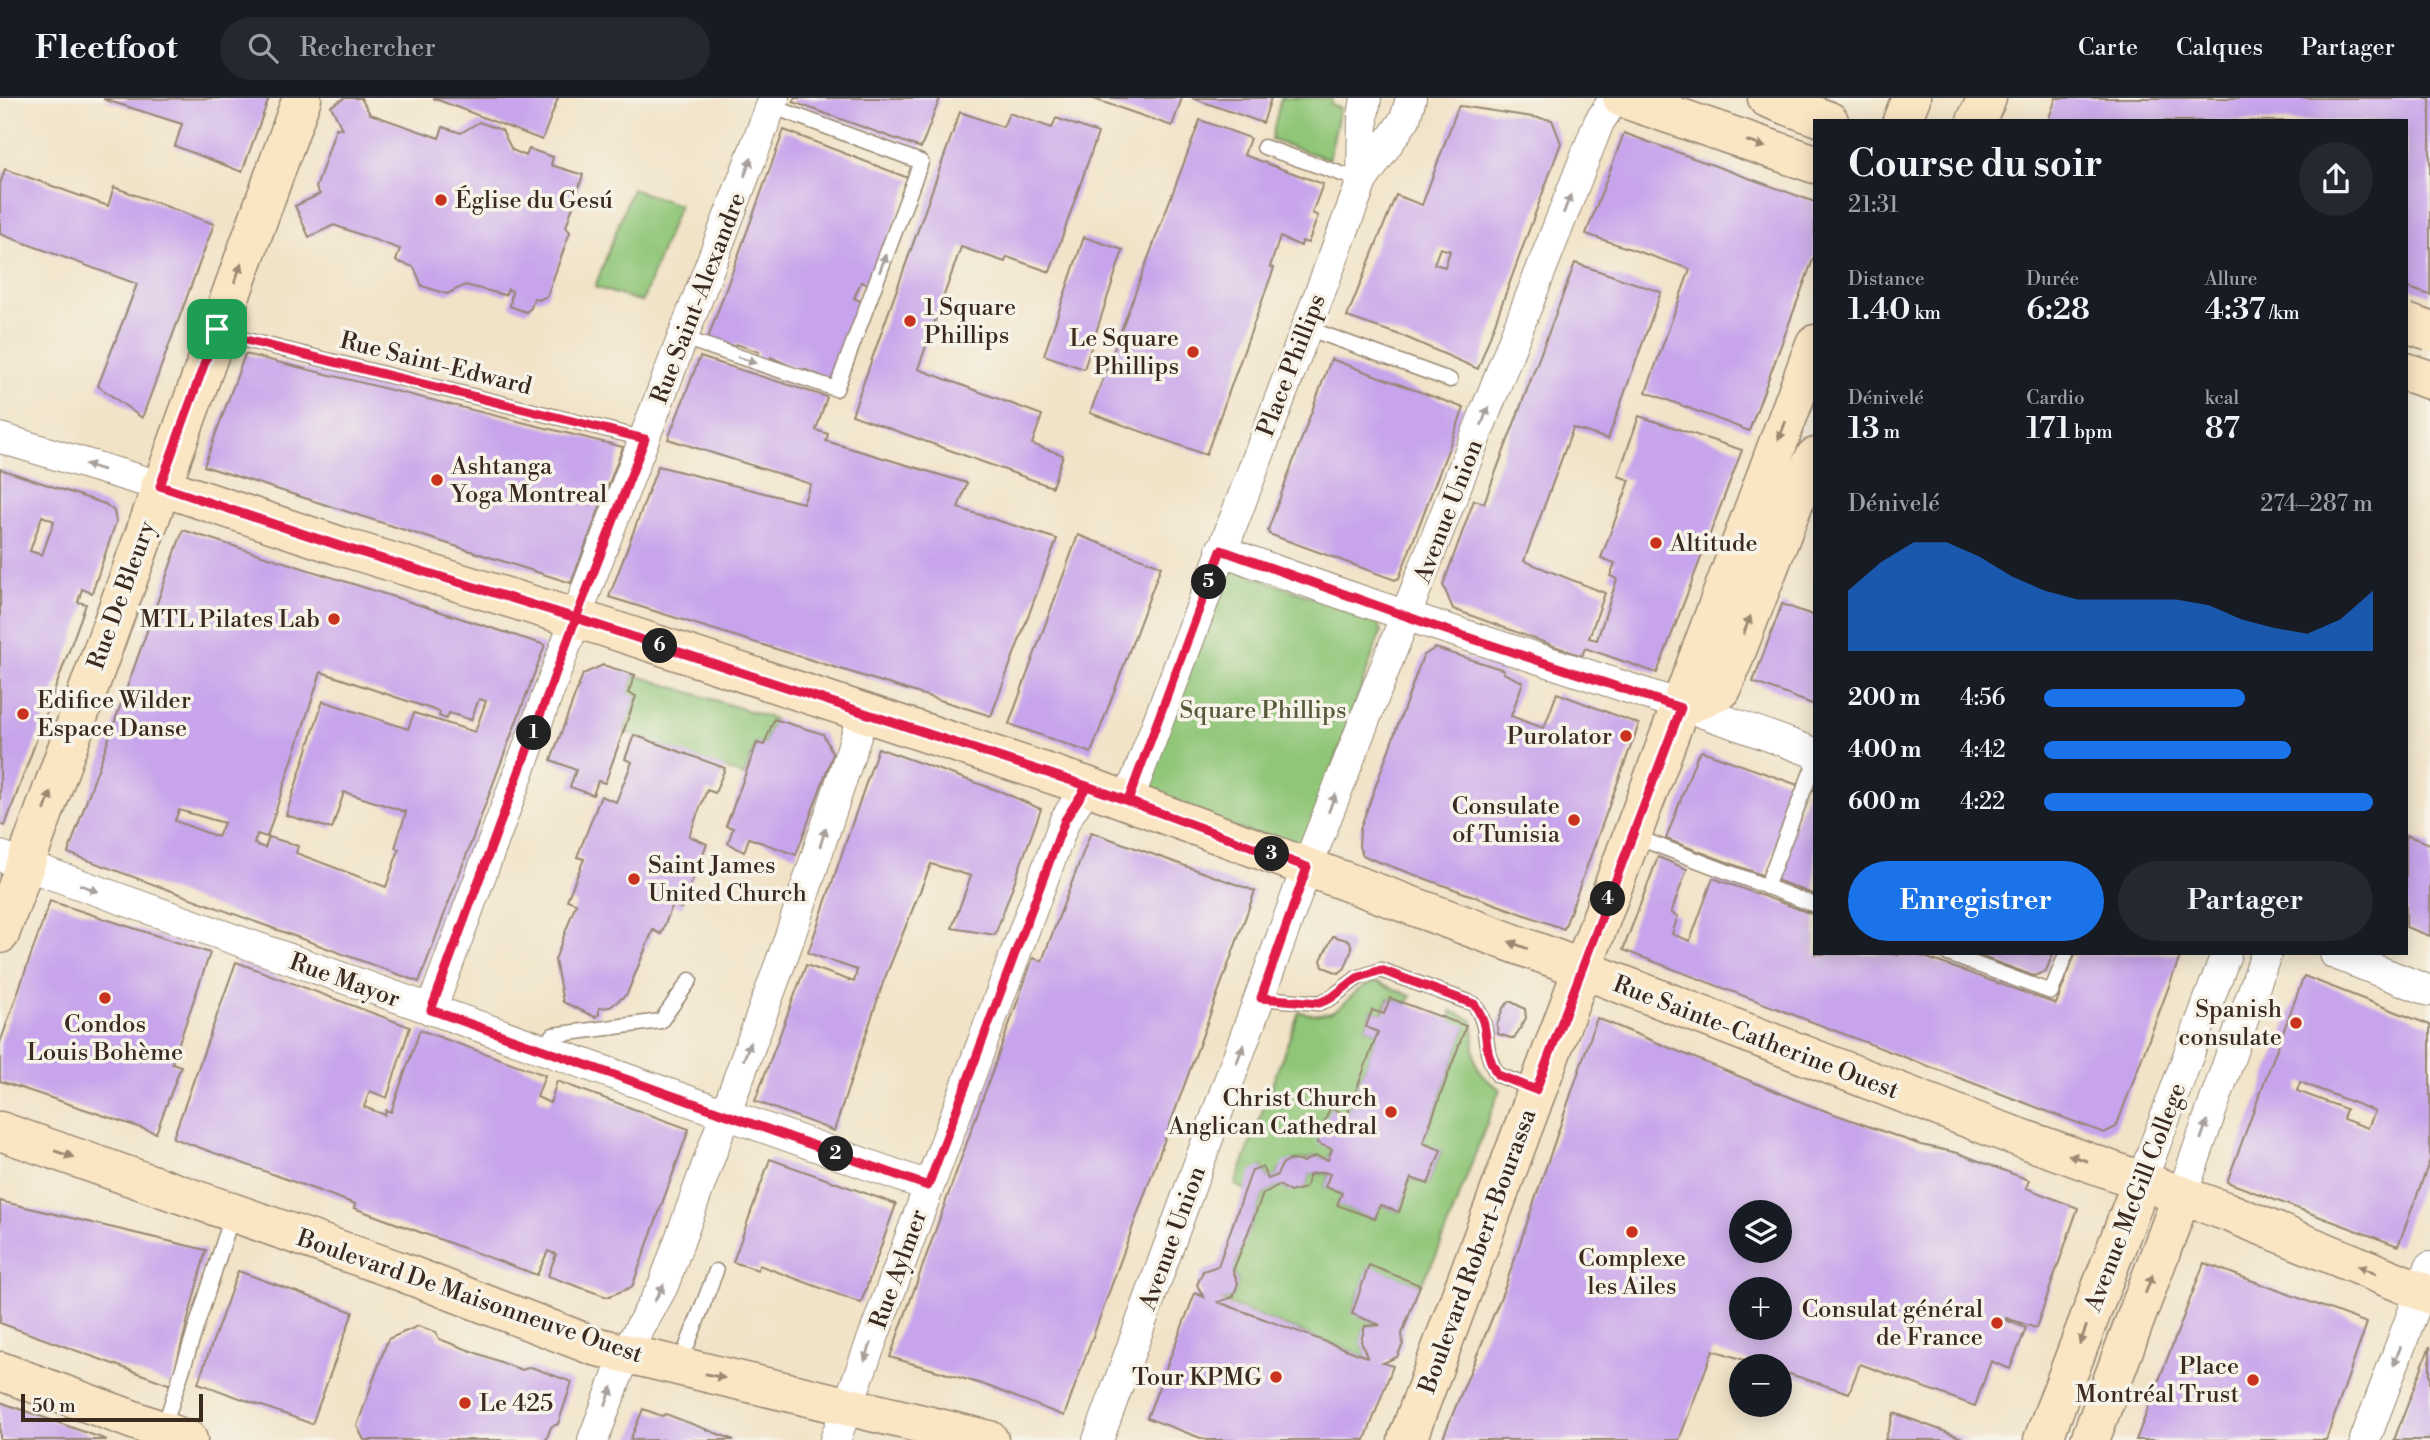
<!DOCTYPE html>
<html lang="fr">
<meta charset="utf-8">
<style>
:root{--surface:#171b24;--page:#242831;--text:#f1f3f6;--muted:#9ea1a6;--line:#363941;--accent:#1a73e8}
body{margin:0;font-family:"Libre Bodoni",serif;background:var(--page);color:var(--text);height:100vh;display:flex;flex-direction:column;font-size:26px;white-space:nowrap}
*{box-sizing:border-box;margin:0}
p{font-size:23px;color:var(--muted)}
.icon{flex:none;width:38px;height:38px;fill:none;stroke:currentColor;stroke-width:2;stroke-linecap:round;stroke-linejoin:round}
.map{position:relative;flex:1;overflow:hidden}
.panel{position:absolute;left:1813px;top:21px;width:595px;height:836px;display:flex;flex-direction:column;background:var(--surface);border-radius:0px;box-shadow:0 4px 18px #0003}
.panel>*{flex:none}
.buttons{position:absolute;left:1729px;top:1102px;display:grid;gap:14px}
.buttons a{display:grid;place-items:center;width:63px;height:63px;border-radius:50%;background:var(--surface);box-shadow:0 4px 18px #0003;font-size:35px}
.scale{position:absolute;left:21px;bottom:18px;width:182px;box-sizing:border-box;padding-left:7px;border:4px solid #3b2a1e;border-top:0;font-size:19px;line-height:24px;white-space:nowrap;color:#3b2a1e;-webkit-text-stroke:5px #f7f3e8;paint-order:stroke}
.pin{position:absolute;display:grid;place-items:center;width:60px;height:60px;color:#fff;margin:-30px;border-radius:14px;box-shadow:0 4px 10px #0006}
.km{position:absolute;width:35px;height:35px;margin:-18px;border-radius:50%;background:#222;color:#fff;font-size:19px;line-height:35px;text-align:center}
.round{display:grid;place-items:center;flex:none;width:74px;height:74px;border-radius:37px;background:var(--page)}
.headline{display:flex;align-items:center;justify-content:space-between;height:119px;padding:0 35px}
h1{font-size:38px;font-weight:600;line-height:52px}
.figures{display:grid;grid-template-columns:repeat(3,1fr);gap:10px;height:119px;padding:7px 35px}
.figures div{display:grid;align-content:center}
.figures b{font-size:30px;font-weight:600}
.figures small{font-size:19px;font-weight:400}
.figures p{font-size:19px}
.chart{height:196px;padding:14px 35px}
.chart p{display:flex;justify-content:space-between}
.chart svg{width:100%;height:126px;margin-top:7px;fill:var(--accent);opacity:.7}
.button{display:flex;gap:14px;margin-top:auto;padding:14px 35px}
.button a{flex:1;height:80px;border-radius:42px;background:var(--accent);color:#fff;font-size:28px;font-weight:600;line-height:80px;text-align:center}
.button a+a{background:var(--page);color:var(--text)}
ul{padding:0 35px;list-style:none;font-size:23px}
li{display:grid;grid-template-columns:112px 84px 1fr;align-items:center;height:52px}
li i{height:18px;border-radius:9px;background:var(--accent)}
header{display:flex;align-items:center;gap:42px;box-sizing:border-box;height:98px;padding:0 35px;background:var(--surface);border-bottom:2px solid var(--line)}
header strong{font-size:33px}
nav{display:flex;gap:38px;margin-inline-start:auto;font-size:24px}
.search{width:490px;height:63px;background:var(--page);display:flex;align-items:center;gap:18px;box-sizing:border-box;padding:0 24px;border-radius:38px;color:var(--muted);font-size:26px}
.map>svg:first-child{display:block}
.green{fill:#90c678;stroke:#66784b;stroke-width:2}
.building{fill:#c7a4eb;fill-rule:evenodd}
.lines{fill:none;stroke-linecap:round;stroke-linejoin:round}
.lane-casing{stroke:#968672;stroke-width:17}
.street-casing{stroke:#968672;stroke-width:32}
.secondary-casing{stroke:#968672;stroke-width:41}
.lane{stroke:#fff;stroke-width:14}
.street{stroke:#fff;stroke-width:30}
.secondary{stroke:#fbe6c4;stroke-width:38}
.secondary-bridge-casing{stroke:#968672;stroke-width:41;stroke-linecap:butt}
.secondary-bridge{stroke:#fbe6c4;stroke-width:38}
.oneway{fill:#9b8871}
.oneway2{fill:#a79f9a}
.route-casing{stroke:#fff;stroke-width:14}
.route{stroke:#e11d48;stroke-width:9}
.poi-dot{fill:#c8321e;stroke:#f7f3e8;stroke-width:2.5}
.labels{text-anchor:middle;stroke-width:7;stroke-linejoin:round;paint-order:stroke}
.poi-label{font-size:24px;fill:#3b2a1e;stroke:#f7f3e8;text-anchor:end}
.street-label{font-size:24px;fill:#3b2a1e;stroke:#f7f3e8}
.park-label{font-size:24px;fill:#545939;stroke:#f7f3e8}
</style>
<header>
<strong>Fleetfoot</strong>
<div class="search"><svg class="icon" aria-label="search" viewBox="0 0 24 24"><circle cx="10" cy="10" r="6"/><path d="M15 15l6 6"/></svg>Rechercher</div>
<nav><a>Carte</a><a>Calques</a><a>Partager</a></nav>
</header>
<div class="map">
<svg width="2430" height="1342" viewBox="0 0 2430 1342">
<rect width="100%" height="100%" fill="#f7f3e8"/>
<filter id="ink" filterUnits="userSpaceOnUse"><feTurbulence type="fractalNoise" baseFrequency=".0143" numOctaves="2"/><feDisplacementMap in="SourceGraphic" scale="14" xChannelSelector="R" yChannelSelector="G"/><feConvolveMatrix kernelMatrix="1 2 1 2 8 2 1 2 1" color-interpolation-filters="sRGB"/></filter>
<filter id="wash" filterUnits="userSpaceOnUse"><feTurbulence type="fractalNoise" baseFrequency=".00686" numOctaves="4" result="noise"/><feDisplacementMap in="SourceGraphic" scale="28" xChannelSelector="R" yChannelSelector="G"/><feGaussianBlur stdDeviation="1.57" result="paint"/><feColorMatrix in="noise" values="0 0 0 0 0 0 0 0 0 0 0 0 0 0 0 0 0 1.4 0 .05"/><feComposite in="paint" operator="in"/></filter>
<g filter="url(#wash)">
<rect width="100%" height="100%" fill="#f1e3c7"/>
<path class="green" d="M1281 0H1332L1331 7 1340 10 1329 61 1271 42Z
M632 91 679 107 642 204 595 189Z
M1229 472H1236L1377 523 1381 533 1303 753 1150 700 1146 681Z
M635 577 774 621 764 647 756 645 744 678 624 633 635 599 628 595Z
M1377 884 1411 898 1407 906 1389 900 1382 916 1372 912 1366 929 1378 934 1347 1017 1330 1011 1332 1051 1328 1062 1316 1058C1300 1066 1284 1056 1276 1078L1268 1081 1262 1069 1245 1092 1235 1087 1299 914C1351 925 1341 891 1377 884Z
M1451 913 1473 922C1476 954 1466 971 1500 991L1437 1156 1420 1187 1369 1168 1352 1215 1380 1227 1365 1228 1361 1243 1367 1259 1221 1203 1233 1199 1238 1184 1233 1173 1263 1096 1279 1087 1290 1093 1305 1090 1310 1076H1330L1325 1089 1342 1095 1338 1107 1375 1121 1380 1107 1399 1114 1411 1080 1428 1086 1441 1053 1423 1045 1466 929 1452 923Z"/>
<g id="blocks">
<path class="building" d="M269 0 242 74 175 48 182 26 103 1Z
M345 0H361L370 16 439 40 443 29 461 35 479 24 502 32 512 52 526 58 529 51 553 59 551 67 583 77 566 129 570 134 547 198 539 202 534 200 531 210 526 214 510 208 512 193 508 191 505 197 465 187 447 196 422 188 414 169 396 163 400 151 334 127 309 139 295 108 320 96 316 90 336 30 342 31 331 8Z
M433 0H558L542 42Z
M795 0H940L921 50 793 4Z
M1091 0H1182L1172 28Z
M1192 0H1271L1263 25Z
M2056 0H2430V197L2406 189V23H2048Z
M1461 8 1552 22 1561 45 1478 271 1403 238 1347 219 1396 97 1422 107 1458 9ZM1440 150 1450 153 1445 169 1434 166Z
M960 14 1003 29 1009 15 1052 30 1056 20 1098 35 1050 174 1007 159 1005 164 961 149 918 271 1042 317 1032 346 1063 357 1052 389 852 317Z
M1200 22 1250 40 1244 57 1323 86 1312 115 1318 118 1308 145 1302 143 1301 148 1280 139 1270 169 1274 170 1206 357 1090 315Z
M784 32 911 81 871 187 861 184 854 200 862 204 833 283 804 271 803 274 771 259 769 264 757 259 759 254 736 246 735 249 727 246 725 250 707 243Z
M1624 35 1815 104V156L1749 333 1646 294 1690 171 1586 136Z
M5 71 108 108 114 89 214 126 142 320 98 288 137 186 0 136V86Z
M1084 139 1123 152 1084 271 1044 257Z
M1575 165 1661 194 1608 341 1573 330 1524 463 1605 495 1589 540 1597 542 1617 481 1610 478 1615 465 1601 460 1630 382 1618 378 1639 318 1742 352 1657 575 1585 550 1582 558 1453 511 1443 487 1474 402 1484 405Z
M245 256 623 349 571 485 204 368Z
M700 259 827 299 816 332 828 336 826 343 967 385 958 410 1057 441 991 618 609 499 658 368 803 405 811 386 668 341Z
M1331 261 1464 310 1399 480 1395 482 1269 436 1268 432Z
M0 371 105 406 114 413 116 424 92 495 82 491 78 504 86 506 5 728 0 726ZM42 418 54 423 42 457 30 453Z
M183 432 545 547 419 884 68 755ZM321 574 440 614 439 618 446 621 449 615 471 622 479 601 486 603 475 634 414 615 408 631 323 603 286 717 332 731 344 694 406 714 395 750 399 751 386 789 296 755 298 748 269 739 265 750 254 746 257 736 267 739ZM179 712 224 725 218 739 175 723Z
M1078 437 1161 468 1091 655 1009 626Z
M1782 506 1815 518V607L1753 584Z
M1435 550 1504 572 1503 575 1523 584 1511 618 1529 625 1544 630 1557 595 1639 626 1564 831 1371 761 1363 757 1359 749 1360 731 1423 558Z
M603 567 635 577 628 595 636 598 605 685 598 683 593 697 570 689 576 672 551 662 583 576Z
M774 621 823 636 833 656 796 757 749 740 744 754 728 745 733 730 726 728 757 645 764 647Z
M634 637 725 670 715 695 707 692 689 738 707 746 681 810 673 806 661 836 653 832 627 896 610 909 599 910V916L595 919 563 904 555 862 576 805 567 802 584 761 577 759 601 698 616 704 632 664 625 661Z
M878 650 1002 694 1041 711 995 837 952 830 971 778 931 766 884 882 834 1033 755 1003 806 867 854 884 857 872 808 855Z
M1702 653 1798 687 1764 778 1666 741 1697 658Z
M1809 690 1815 693V797L1774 781Z
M1091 734 1255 793 1064 1318 985 1287 890 1259 1033 860 1042 863Z
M2406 737 2430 746V838L2406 829Z
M1658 759 1687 771 1671 815 1678 818 1672 836 1690 843 1713 780 1815 817V856H1916L2056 906 2075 856H2181L2116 1029 2104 1035 1623 852Z
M50 803 210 855 172 965 181 968 156 1035 0 983V945Z
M1333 838 1350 843 1352 851 1345 870 1339 875 1323 869 1321 862Z
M1974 856H2053L2046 873 2034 878Z
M236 864 410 929 387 1000 370 993 364 1009 385 1017 386 1012 391 1014 420 932 545 977 537 999 550 1005 557 983 689 1031 632 1189 607 1199 548 1178 556 1156 548 1153 537 1177 354 1110 355 1106 173 1040Z
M2304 878 2430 927V1062L2398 1148 2227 1084ZM2300 984 2375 1013 2368 1030 2343 1021 2346 1011 2297 993Z
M1390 900 1466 928 1423 1045 1441 1052 1428 1086 1411 1080 1399 1114 1380 1107 1375 1121 1337 1107 1342 1095 1325 1089 1330 1076 1324 1074 1310 1076 1305 1090 1290 1094 1279 1087 1263 1096 1233 1173 1238 1185 1233 1199 1218 1204 1367 1259 1361 1243 1365 1228 1380 1227 1352 1216 1369 1167 1420 1187 1402 1236 1403 1246 1397 1259 1383 1265 1393 1268 1365 1342H1206L1147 1320 1195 1195 1204 1199 1197 1187 1203 1173 1218 1168 1252 1072 1262 1069 1268 1081 1276 1078 1283 1065 1291 1062 1303 1064 1316 1058 1328 1062 1332 1051 1317 1045 1330 1010 1347 1017 1378 934 1366 929 1372 912 1384 916Z
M1510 903 1525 911 1526 920 1514 941 1498 936 1497 927 1503 910Z
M1597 920 1809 1007 1921 1047 1958 1055 2029 1082 2026 1090 2078 1110 2036 1230 2006 1220V1222L2026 1230 2010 1271 1991 1263 1975 1308 1860 1266 1849 1295 1780 1273V1269H1766L1713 1252 1679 1342H1442L1505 1189ZM1741 1115H1780V1153H1741ZM1741 1192H1780V1230H1741Z
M770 1061 896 1106 861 1205 759 1167 758 1172 733 1164Z
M0 1103 206 1152 171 1287 0 1225Z
M2204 1165 2367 1225 2326 1342H2136Z
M238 1173 353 1214 312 1326 198 1285Z
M418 1228 436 1234 439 1241 522 1272 531 1269 572 1284 558 1326 551 1329 546 1342H364L357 1328 388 1241Z
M2430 1248V1342H2394Z
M0 1304 107 1342H0Z
M643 1311 662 1318 666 1316 734 1342H630Z
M1894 1315 1968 1342H1885Z"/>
</g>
</g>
<g filter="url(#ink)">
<use href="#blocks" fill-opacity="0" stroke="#968672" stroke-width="2"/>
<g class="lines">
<g class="lane-casing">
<path id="lane" d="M1264 49 1362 83
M1304 229 1450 282
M218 232 246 242 645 341
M683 240 836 291 921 64 771 8
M1633 738 1815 807
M1766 789 1815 664
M1948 856 2051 894 2066 856
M1261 900 1319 905 1331 900 1357 880 1381 872 1474 906C1492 930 1480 950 1498 977L1535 991
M541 952 553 937 661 923 690 882
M680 1266 716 1173
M163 1332 233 1115"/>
</g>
<g class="street-casing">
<path id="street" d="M1362 83 1363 18 1366 0
M0 340 160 388
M1221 452C1416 527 1619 581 1815 655
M1128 703 1362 83 1405 21 1411 0
M0 758 928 1088
M2335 856 2430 893
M431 912 584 498 774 0
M2142 1082 2226 856
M2182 1097 2266 856
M593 1342 626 1255 663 1188 788 844 864 614
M835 1342 1065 722 1087 688
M1098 1342 1307 769 1599 24 1615 0
M2365 1342 2430 1169"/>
</g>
<g class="secondary-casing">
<path id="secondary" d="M1622 0 1815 66
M1767 0 1829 23
M1902 23 1911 0
M1976 23 1987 0
M2406 274 2430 282
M160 388 340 448 607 530 1087 688 1559 862 1993 1030 2228 1114 2430 1197
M1681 610 1722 591 1802 384 1815 359
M0 836 302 0
M0 1033 394 1171 594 1248 989 1342
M0 1273 188 1342
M1407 1342 1815 246
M2043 1342 2142 1082
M2090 1342 2182 1097"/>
</g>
<use href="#lane" class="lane"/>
<use href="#street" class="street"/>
<use href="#secondary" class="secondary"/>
<g class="secondary-bridge-casing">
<path id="secondary-bridge" d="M2406 225 2430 233"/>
</g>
<use href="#secondary-bridge" class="secondary-bridge"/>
</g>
<defs><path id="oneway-solid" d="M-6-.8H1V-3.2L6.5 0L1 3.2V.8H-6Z" transform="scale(1.75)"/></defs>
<g class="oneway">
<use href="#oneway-solid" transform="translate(1756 46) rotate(19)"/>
<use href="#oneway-solid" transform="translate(238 175) rotate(-70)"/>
<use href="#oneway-solid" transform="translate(1782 333) rotate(111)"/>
<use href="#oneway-solid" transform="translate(1747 527) rotate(-69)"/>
<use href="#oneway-solid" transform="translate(48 703) rotate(-70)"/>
<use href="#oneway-solid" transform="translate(1518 847) rotate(-159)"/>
<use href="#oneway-solid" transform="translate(64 1056) rotate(19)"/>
<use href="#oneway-solid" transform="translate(2078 1060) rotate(-161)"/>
<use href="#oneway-solid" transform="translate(2367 1172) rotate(-157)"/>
<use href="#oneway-solid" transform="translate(2149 1186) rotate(-69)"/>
<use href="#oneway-solid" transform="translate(2083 1237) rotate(111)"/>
<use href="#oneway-solid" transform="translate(715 1278) rotate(13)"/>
</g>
<g class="oneway2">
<use href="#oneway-solid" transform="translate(748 69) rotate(-69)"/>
<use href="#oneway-solid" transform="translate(1567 106) rotate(-69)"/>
<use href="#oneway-solid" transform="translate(883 165) rotate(-69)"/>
<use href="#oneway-solid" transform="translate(747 262) rotate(18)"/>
<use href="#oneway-solid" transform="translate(1485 318) rotate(-69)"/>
<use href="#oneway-solid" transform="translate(94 369) rotate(-163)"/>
<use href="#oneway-solid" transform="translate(1332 705) rotate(-69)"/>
<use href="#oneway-solid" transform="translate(823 739) rotate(-72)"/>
<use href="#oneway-solid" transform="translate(89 790) rotate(20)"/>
<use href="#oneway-solid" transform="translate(747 953) rotate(-69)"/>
<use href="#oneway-solid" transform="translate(1240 956) rotate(-70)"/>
<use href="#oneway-solid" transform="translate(2204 1032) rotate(-71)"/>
<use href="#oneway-solid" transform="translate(659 1195) rotate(-61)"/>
<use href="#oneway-solid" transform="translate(868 1254) rotate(110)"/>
<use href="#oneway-solid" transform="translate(2397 1258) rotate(111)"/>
<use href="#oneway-solid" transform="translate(609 1298) rotate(-69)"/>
</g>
</g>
<g class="lines" filter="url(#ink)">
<g class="route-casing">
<path id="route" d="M217 231 160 388 340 448 576 520 431 912 928 1088 1065 722 1087 688 1307 769 1261 900 1319 905 1331 900 1357 880 1381 872 1474 906C1493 931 1479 948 1498 977L1536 992 1681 610 1434 528 1221 452 1128 703 1087 688 576 520 645 341 246 242 217 231"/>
</g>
<use href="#route" class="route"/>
</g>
<g class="poi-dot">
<circle cx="441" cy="102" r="7"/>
<circle cx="910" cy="223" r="7"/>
<circle cx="1193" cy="254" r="7"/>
<circle cx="437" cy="382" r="7"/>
<circle cx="1656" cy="445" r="7"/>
<circle cx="334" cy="521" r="7"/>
<circle cx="23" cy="616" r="7"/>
<circle cx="1626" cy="638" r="7"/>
<circle cx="1574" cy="722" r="7"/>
<circle cx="634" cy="781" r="7"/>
<circle cx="105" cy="900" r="7"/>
<circle cx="2296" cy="925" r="7"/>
<circle cx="1391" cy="1014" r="7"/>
<circle cx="1632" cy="1134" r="7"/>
<circle cx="1997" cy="1225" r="7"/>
<circle cx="1276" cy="1279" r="7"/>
<circle cx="2253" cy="1282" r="7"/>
<circle cx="465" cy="1305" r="7"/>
</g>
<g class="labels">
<g class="poi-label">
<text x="455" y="110" text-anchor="start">Église du Gesú</text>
<text x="924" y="217" text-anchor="start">1 Square<tspan x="924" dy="28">Phillips</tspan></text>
<text x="1179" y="248">Le Square<tspan x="1179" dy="28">Phillips</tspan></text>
<text x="451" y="376" text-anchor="start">Ashtanga<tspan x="451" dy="28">Yoga Montreal</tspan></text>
<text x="1670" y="453" text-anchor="start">Altitude</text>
<text x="320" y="529">MTL Pilates Lab</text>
<text x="37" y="610" text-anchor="start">Edifice Wilder<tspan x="37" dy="28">Espace Danse</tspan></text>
<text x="1612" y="646">Purolator</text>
<text x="1560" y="716">Consulate<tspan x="1560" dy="28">of Tunisia</tspan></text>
<text x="648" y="775" text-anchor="start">Saint James<tspan x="648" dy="28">United Church</tspan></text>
<text x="2282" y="919">Spanish<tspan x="2282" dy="28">consulate</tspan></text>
<text x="105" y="934" text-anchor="middle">Condos<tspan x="105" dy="28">Louis Bohème</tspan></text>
<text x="1377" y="1008">Christ Church<tspan x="1377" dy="28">Anglican Cathedral</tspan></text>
<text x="1632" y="1168" text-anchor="middle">Complexe<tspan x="1632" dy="28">les Ailes</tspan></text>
<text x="1983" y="1219">Consulat général<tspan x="1983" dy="28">de France</tspan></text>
<text x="2239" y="1276">Place<tspan x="2239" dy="28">Montréal Trust</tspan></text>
<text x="1262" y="1287">Tour KPMG</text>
<text x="479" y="1313" text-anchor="start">Le 425</text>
</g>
<g class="street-label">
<text transform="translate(698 200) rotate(-69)" y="8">Rue Saint-Alexandre</text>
<text transform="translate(436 265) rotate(14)" y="8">Rue Saint-Edward</text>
<text transform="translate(1291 267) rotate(-69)" y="8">Place Phillips</text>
<text transform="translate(1448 413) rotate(-69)" y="8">Avenue Union</text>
<text transform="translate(121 497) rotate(-70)" y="8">Rue De Bleury</text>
<text transform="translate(345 882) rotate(20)" y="8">Rue Mayor</text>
<text transform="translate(1756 939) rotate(21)" y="8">Rue Sainte-Catherine Ouest</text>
<text transform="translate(2135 1099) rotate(-69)" y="8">Avenue McGill College</text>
<text transform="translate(1172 1140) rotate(-70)" y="8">Avenue Union</text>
<text transform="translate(1477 1153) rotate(-70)" y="8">Boulevard Robert-Bourassa</text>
<text transform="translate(898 1171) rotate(-70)" y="8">Rue Aylmer</text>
<text transform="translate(470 1198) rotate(19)" y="8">Boulevard De Maisonneuve Ouest</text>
</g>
<g class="park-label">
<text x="1263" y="620">Square Phillips</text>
</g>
</g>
</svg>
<div class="buttons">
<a><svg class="icon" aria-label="layers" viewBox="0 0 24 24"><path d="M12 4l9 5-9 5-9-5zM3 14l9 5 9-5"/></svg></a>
<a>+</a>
<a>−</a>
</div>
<div class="scale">50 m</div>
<div class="pin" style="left:217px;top:231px;background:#1e9e55"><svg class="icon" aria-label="arrive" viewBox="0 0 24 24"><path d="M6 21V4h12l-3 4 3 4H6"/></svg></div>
<b class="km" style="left:534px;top:635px">1</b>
<b class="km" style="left:836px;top:1056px">2</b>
<b class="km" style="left:1272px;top:756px">3</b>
<b class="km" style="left:1608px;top:801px">4</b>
<b class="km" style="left:1209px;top:484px">5</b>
<b class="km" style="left:660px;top:548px">6</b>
<section class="panel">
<div class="headline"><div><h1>Course du soir</h1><p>21:31</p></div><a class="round"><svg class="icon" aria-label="share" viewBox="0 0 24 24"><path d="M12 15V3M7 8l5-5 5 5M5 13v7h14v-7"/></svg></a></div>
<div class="figures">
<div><p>Distance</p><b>1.40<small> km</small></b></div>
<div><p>Durée</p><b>6:28</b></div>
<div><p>Allure</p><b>4:37<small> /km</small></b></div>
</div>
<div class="figures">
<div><p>Dénivelé</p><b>13<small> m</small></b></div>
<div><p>Cardio</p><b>171<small> bpm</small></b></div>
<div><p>kcal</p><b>87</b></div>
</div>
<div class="chart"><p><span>Dénivelé</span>274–287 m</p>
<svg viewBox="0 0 160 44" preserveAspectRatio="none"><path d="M0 44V23L10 13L20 6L30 6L40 11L50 18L60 23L70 26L80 26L90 26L100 26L110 28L120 33L130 36L140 38L150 33L160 23V44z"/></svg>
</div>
<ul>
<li><b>200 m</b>4:56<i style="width:61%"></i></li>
<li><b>400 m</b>4:42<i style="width:75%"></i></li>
<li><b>600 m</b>4:22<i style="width:100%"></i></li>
</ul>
<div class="button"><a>Enregistrer</a><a>Partager</a></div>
</section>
</div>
